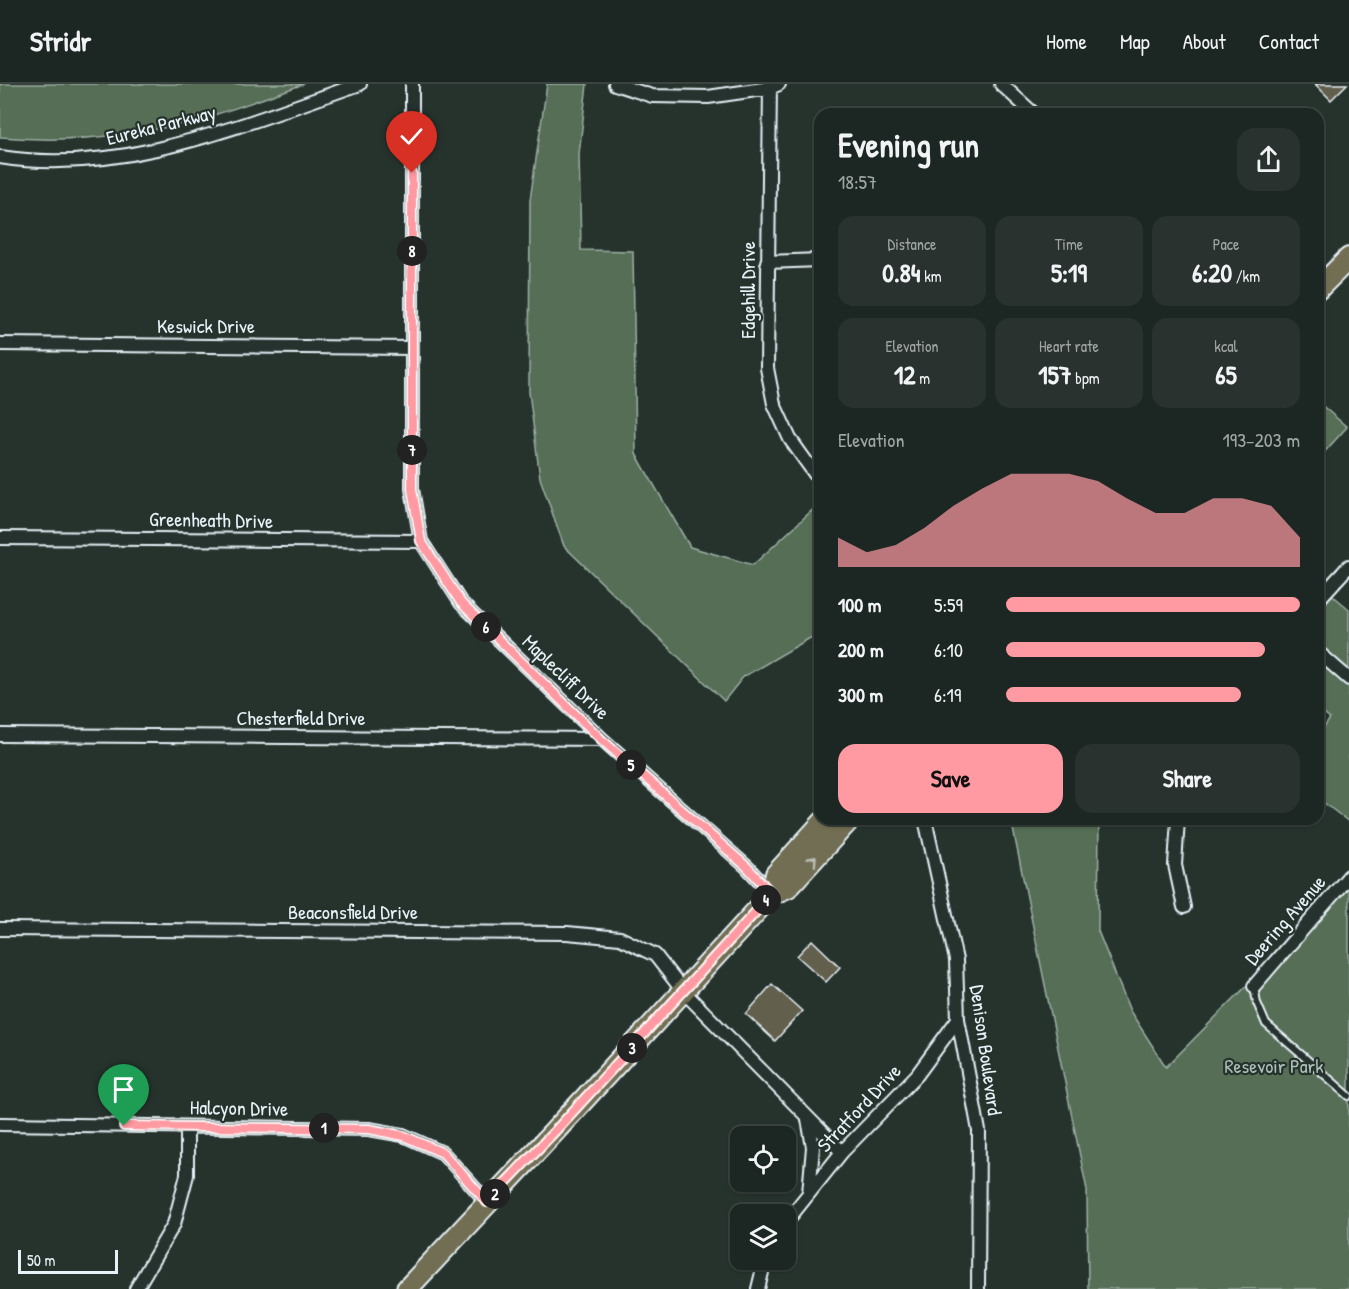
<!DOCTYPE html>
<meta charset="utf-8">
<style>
:root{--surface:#1c2622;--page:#29322f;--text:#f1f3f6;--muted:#a0a5a5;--line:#3a4340;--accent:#ff9aa2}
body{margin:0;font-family:"Patrick Hand",sans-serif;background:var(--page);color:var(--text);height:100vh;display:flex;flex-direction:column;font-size:22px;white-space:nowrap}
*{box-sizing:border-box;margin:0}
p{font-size:20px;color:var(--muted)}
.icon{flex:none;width:33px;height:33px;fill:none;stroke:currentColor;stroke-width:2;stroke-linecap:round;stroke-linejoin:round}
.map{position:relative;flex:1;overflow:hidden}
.sheet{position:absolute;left:814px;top:24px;width:510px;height:717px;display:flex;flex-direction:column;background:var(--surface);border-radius:18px;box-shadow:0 2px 4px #0004,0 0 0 2px var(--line)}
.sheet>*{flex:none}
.controls{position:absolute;left:730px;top:1042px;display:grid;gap:12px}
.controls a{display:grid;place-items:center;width:66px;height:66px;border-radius:12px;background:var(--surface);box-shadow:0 2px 4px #0004,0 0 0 2px var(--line);font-size:30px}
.scale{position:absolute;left:18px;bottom:15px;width:100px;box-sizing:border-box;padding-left:6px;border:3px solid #e8f1f8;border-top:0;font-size:16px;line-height:21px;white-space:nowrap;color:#e8f1f8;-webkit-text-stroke:4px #26332d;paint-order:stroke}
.pin{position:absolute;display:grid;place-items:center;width:51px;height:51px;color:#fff;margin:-62px -26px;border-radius:50% 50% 50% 0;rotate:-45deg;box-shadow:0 0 6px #0007}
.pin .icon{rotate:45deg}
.km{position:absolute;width:30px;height:30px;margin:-15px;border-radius:50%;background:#222;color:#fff;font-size:16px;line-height:30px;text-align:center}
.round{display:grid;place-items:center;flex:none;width:63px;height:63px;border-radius:18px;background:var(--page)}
.overview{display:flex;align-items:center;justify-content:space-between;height:102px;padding:0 24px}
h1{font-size:33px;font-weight:700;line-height:45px}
.figures{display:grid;grid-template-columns:repeat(3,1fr);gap:9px;height:102px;padding:6px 24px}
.figures div{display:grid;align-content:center;border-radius:15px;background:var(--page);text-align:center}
.figures b{font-size:26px;font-weight:700}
.figures small{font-size:16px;font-weight:400}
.figures p{font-size:16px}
.chart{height:168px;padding:12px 24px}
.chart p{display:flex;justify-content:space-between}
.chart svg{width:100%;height:108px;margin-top:6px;fill:var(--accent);opacity:.7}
.cta{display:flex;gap:12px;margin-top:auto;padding:12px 24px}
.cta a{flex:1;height:69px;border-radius:18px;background:var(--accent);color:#111;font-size:24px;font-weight:700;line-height:69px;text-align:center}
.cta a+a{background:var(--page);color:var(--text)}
ul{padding:0 24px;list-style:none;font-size:20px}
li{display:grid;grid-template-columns:96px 72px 1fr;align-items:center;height:45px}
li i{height:15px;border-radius:8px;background:var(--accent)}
header{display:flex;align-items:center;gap:36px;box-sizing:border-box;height:84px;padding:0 30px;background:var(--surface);border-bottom:2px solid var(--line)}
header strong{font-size:28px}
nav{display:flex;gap:33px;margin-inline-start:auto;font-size:21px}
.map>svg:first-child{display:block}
.green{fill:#546e55;stroke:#9eb0a6;stroke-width:1.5}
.building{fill:#645e4d;stroke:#e8f1f8;stroke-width:1.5}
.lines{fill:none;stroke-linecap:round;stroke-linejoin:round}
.service-casing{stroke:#e8f1f8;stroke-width:10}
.minor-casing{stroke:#e8f1f8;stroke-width:16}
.primary-casing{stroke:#e8f1f8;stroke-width:24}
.service{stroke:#26332d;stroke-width:6}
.minor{stroke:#26332d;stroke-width:12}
.primary{stroke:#726e52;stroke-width:20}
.oneway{stroke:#b9bdb6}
.route-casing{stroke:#fff;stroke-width:12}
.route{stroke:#ff9aa2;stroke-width:8}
.labels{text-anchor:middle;stroke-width:4.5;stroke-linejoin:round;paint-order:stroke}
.street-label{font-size:20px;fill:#e8f1f8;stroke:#26332d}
.park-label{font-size:20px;fill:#adbdb7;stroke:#26332d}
</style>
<header>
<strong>Stridr</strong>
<nav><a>Home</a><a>Map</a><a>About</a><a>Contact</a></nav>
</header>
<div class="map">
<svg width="1349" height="1205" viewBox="0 0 1349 1205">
<rect width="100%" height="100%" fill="#26332d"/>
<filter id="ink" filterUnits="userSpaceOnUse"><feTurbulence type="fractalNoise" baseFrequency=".0167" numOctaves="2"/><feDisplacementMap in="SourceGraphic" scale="12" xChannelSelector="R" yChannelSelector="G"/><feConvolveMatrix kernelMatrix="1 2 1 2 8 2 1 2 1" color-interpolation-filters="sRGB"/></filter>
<g filter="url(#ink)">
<path class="green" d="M0 0H304C263 14 221 31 178 41 120 54 59 58 0 53Z
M547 0H587L579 70 581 166 633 167 636 370 690 463 753 481 820 419V552L810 554 743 593 724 617 564 462 540 394 529 308 530 116Z
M1319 319 1347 343 1319 374H1318Z
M1318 499 1349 525V738L1319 715V651L1330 635 1319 626Z
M1011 735H1099L1098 847 1130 927 1166 983 1349 799V1205H1088L1087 1106Z"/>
<path class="building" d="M1315 0H1347L1331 16Z
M812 856 840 883 826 898 797 872Z
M772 900 802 927 775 957 746 930Z"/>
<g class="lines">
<g class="service-casing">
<path id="service" d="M1254 902 1257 919 1266 940 1349 1012"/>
</g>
<g class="minor-casing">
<path id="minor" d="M412 0V405L421 457 461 519 602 655 747 783 772 810
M615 0 652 12 708 13 770 4 779 0
M770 0 767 284 774 320 790 355 820 397
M1001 0 1034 30
M0 73C123 93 245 39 360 0
M767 178 820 176
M0 260 412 264
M0 454 421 457
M1318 516 1349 482
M1318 568 1349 595
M0 651 602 655
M925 735 956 876 958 935 979 1047 978 1205
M1178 735 1175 781 1184 823
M0 845 567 849 620 854 655 871 683 907 842 1068
M1254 902 1349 792
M808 1035 813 1063 809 1109
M0 1040 369 1045 403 1051 443 1069 487 1118
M786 1138 842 1068 917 991 958 935
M136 1205 174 1140 187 1091V1043
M758 1205 765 1176"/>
</g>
<g class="primary-casing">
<path id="primary" d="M1318 205 1349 174
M772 810 776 790 826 735
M407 1205 555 1047 772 810 788 803 850 735"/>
</g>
<use href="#service" class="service"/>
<use href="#minor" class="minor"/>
<use href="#primary" class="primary"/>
</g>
<defs><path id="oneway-chevron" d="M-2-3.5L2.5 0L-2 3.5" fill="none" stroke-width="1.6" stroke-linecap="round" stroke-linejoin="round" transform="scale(1.5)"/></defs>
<use class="oneway" href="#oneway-chevron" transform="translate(813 776) rotate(-48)"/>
</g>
<g class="lines" filter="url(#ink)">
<g class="route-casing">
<path id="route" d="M124 1042 369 1045 404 1052 443 1069 487 1118 555 1047 772 810 747 783 602 656 461 519 421 457 412 405V89"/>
</g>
<use href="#route" class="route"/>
</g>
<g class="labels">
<g class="street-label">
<text transform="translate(161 41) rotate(-14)" y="7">Eureka Parkway</text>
<text transform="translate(748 206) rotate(-90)" y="7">Edgehill Drive</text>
<text x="206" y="249">Keswick Drive</text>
<text transform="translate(211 436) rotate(1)" y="7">Greenheath Drive</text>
<text transform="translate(566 593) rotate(44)" y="7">Maplecliff Drive</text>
<text x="301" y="641">Chesterfield Drive</text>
<text x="353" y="835">Beaconsfield Drive</text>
<text transform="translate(1285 836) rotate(-49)" y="7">Deering Avenue</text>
<text transform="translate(986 966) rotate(82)" y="7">Denison Boulevard</text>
<text transform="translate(239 1024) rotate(1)" y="7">Halcyon Drive</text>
<text transform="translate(859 1024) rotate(-47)" y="7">Stratford Drive</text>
</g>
<g class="park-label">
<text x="1274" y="989">Resevoir Park</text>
</g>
</g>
</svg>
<div class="controls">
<a><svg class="icon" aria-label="locate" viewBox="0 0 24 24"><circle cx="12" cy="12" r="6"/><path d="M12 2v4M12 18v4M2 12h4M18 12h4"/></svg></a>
<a><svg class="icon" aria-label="layers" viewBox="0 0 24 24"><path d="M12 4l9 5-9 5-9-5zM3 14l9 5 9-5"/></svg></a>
</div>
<div class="scale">50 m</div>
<div class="pin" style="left:124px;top:1042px;background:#1e9e55"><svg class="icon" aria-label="arrive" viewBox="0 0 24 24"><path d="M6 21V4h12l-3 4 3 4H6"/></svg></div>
<div class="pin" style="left:412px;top:89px;background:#d93025"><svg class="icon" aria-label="check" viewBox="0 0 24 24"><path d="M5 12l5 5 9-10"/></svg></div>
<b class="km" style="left:324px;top:1044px">1</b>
<b class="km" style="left:495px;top:1110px">2</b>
<b class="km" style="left:632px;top:964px">3</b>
<b class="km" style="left:766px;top:816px">4</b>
<b class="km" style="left:631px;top:681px">5</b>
<b class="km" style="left:486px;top:543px">6</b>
<b class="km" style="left:412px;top:366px">7</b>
<b class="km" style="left:412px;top:167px">8</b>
<section class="sheet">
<div class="overview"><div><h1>Evening run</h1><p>18:57</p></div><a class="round"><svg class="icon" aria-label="share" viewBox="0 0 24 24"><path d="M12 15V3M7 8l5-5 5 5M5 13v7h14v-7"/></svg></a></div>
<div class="figures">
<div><p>Distance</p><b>0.84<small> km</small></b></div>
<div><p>Time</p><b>5:19</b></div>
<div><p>Pace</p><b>6:20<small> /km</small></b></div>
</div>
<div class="figures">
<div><p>Elevation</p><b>12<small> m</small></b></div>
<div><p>Heart rate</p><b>157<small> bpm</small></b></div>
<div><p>kcal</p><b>65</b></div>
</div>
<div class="chart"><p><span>Elevation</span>193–203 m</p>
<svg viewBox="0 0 160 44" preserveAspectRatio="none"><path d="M0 44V32L10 38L20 35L30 28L40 19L50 12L60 6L70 6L80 6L90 9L100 16L110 22L120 22L130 16L140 16L150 19L160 32V44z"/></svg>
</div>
<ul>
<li><b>100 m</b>5:59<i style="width:100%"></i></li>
<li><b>200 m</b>6:10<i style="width:88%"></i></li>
<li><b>300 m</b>6:19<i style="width:80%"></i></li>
</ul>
<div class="cta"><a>Save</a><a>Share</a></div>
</section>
</div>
